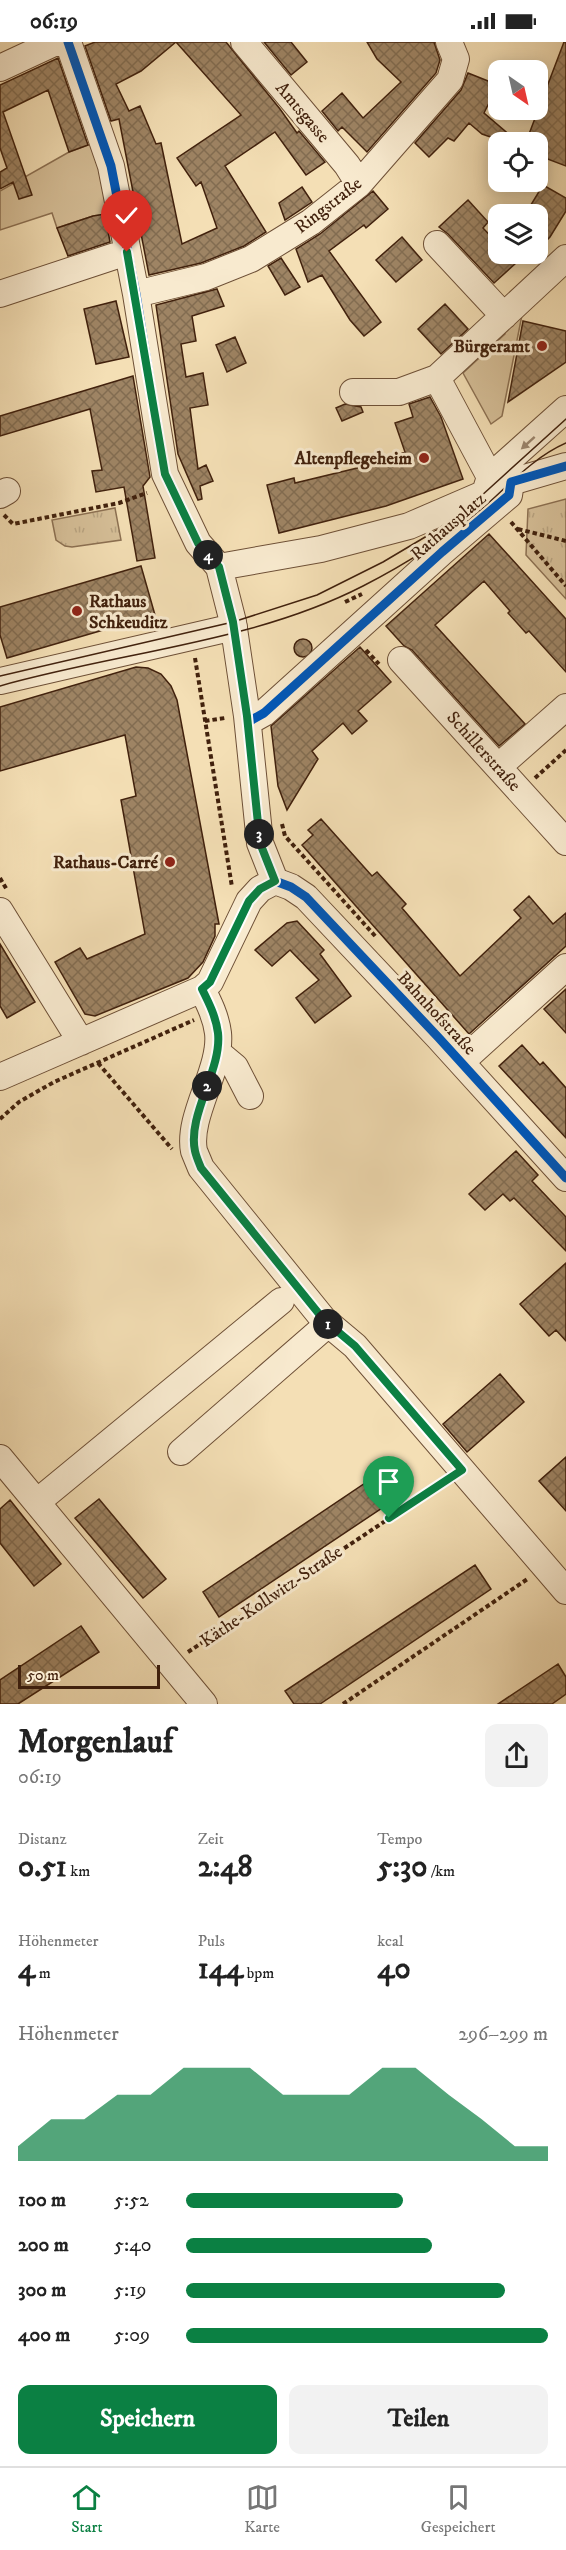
<!DOCTYPE html>
<html lang="de">
<meta charset="utf-8">
<style>
:root{--surface:#fff;--page:#f2f2f2;--text:#222;--muted:#767676;--line:#e0e0e0;--accent:#0b8043}
body{margin:0;font-family:"IM FELL DW Pica",serif;background:var(--page);color:var(--text);height:100vh;display:flex;flex-direction:column;font-size:22px;white-space:nowrap}
*{box-sizing:border-box;margin:0}
p{font-size:20px;color:var(--muted)}
.icon{flex:none;width:33px;height:33px;fill:none;stroke:currentColor;stroke-width:2;stroke-linecap:round;stroke-linejoin:round}
.map{position:relative;height:1662px;overflow:hidden}
.side{display:flex;flex-direction:column;background:var(--surface);flex:1}
.side>*{flex:none}
.needle{width:39px;rotate:146deg}
.controls{position:absolute;left:488px;top:18px;display:grid;gap:12px}
.controls a{display:grid;place-items:center;width:60px;height:60px;border-radius:12px;background:var(--surface);box-shadow:0 3px 15px #0003;font-size:30px}
.scale{position:absolute;left:18px;bottom:15px;width:142px;box-sizing:border-box;padding-left:6px;border:3px solid #41210d;border-top:0;font-size:16px;line-height:21px;white-space:nowrap;color:#41210d;-webkit-text-stroke:4px #f8eacf;paint-order:stroke}
.pin{position:absolute;display:grid;place-items:center;width:51px;height:51px;color:#fff;margin:-62px -26px;border-radius:50% 50% 50% 0;rotate:-45deg;box-shadow:0 0 6px #0007}
.pin .icon{rotate:45deg}
.km{position:absolute;width:30px;height:30px;margin:-15px;border-radius:50%;background:#222;color:#fff;font-size:16px;line-height:30px;text-align:center}
.round{display:grid;place-items:center;flex:none;width:63px;height:63px;border-radius:12px;background:var(--page)}
.head{display:flex;align-items:center;justify-content:space-between;height:102px;padding:0 18px}
h1{font-size:33px;font-weight:800;line-height:45px}
.stats{display:grid;grid-template-columns:repeat(3,1fr);gap:9px;height:102px;padding:6px 18px}
.stats div{display:grid;align-content:center}
.stats b{font-size:30px;font-weight:800}
.stats small{font-size:16px;font-weight:400}
.stats p{font-size:16px}
.chart{height:168px;padding:12px 18px}
.chart p{display:flex;justify-content:space-between}
.chart svg{width:100%;height:108px;margin-top:6px;fill:var(--accent);opacity:.7}
.action{display:flex;gap:12px;margin-top:auto;padding:12px 18px}
.action a{flex:1;height:69px;border-radius:12px;background:var(--accent);color:#fff;font-size:24px;font-weight:800;line-height:69px;text-align:center}
.action a+a{background:var(--page);color:var(--text)}
ul{padding:0 18px;list-style:none;font-size:20px}
li{display:grid;grid-template-columns:96px 72px 1fr;align-items:center;height:45px}
li i{height:15px;border-radius:8px;background:var(--accent)}
.status{display:flex;justify-content:space-between;align-items:center;height:42px;padding:0 30px;background:var(--surface);direction:ltr}
.status svg{height:16px;fill:currentColor}
.tab-bar{display:flex;justify-content:space-around;align-items:center;height:84px;border-top:2px solid var(--line);background:var(--surface);font-size:16px;color:var(--muted)}
.tab-bar a{display:grid;justify-items:center;gap:3px}
.tab-bar .on{color:var(--accent)}
.map>svg:first-child{display:block}
.grass{fill:#d6bf98;stroke:#8c7052;stroke-width:1.5}
.park{fill:url(#park-tufts);stroke:#8c7052;stroke-width:1.5}
.building{fill:url(#building-cross-hatch);stroke:#41210d;stroke-width:1.5;fill-rule:evenodd}
.lines{fill:none;stroke-linecap:round;stroke-linejoin:round}
.minor-casing{stroke:#6e5037;stroke-width:28}
.path{stroke:#41210d;stroke-width:4;stroke-dasharray:4.5 3;stroke-linecap:butt}
.minor{stroke:#f8eacf;stroke-width:26}
.tram{stroke:#41210d;stroke-width:1.5}
.cycleway-casing{stroke:#f8eacf;stroke-width:13}
.cycleway{stroke:#0057b8;stroke-width:9}
.oneway{fill:#9c866e}
.route-casing{stroke:#fff;stroke-width:12}
.route{stroke:#0b8043;stroke-width:8}
.poi-dot{fill:#8f2418;stroke:#f8eacf;stroke-width:2}
.labels{text-anchor:middle;stroke-width:6;stroke-linejoin:round;paint-order:stroke}
.street-label{font-size:18px;fill:#41210d;stroke:#f8eacf}
.poi-label{font-size:18px;font-weight:bold;fill:#41210d;stroke:#f8eacf;text-anchor:end}
</style>
<div class="status"><b>06:19</b><svg viewBox="0 0 49 12"><path d="M0 12V9h3v3zM5 12V6h3v6zM10 12V3h3v9zM15 12V0h3v12zM26 1h20v11H26zM47 4h2v5h-2z"/></svg></div>
<div class="map">
<svg width="566" height="1662" viewBox="0 0 566 1662">
<defs>
<pattern id="park-tufts" width="24" height="20" patternUnits="userSpaceOnUse" patternTransform="scale(1.5)"><rect width="24" height="20" fill="#d6bf98"/><path d="M3 7l-1-3M5 7V3M7 7l1-3M15 17l-1-3M17 17v-4M19 17l1-3" fill="none" stroke="#b9a482"/></pattern>
<pattern id="building-cross-hatch" width="8" height="8" patternUnits="userSpaceOnUse" patternTransform="scale(1.5)"><rect width="8" height="8" fill="#9e8464"/><path d="M0 0l8 8M0 8l8-8" fill="none" stroke="#826c51"/></pattern>
</defs>
<rect width="100%" height="100%" fill="#f4dfb5"/>
<filter id="stains"><feTurbulence type="fractalNoise" baseFrequency=".00333" numOctaves="4"/><feColorMatrix values="0 0 0 0 .2 0 0 0 0 .09 0 0 0 0 .02 0 0 0 .5 -.17"/></filter>
<radialGradient id="worn" r=".72"><stop offset=".6" stop-color="#630" stop-opacity="0"/><stop offset="1" stop-color="#630" stop-opacity=".3"/></radialGradient>
<path class="grass" d="M93 101 108 172 93 174 57 186 52 171 0 188V149L69 110Z
M522 273 502 374 491 382 463 331 505 292 504 282Z"/>
<path class="park" d="M566 457V557L526 513 528 467Z
M115 466 121 498 72 505 65 504 56 498 52 478Z"/>
<path class="building" d="M95 0H226L280 67 297 91 299 89 325 120 306 133 275 90 225 124 266 190 244 204 201 221 149 233 119 77 111 79 85 4ZM176 0 241 73 177 116 196 144 201 140 217 186 182 202 161 101 156 102 140 64 129 69 116 42 141 29Z
M264 0H291L307 20 291 33Z
M367 0H434L440 18 436 31 367 110 342 85 338 89 322 69 342 51 363 76 401 40 377 17Z
M564 0H566V124L537 113V100H526Z
M58 16 88 103 69 110 48 48 3 70 32 153 19 157 13 140 0 147V130L7 126 0 106V43Z
M468 31 498 43 484 71 518 100H505L482 92 469 81 454 99 448 96 429 115 415 101 461 48Z
M543 143 566 156V169L550 195 537 208V186L547 177 529 166Z
M302 145 312 160 285 178 279 161Z
M373 149 388 167 366 186 364 183 329 209 381 280 364 294 350 278 322 233 308 240 296 207 320 192Z
M468 158 488 180 483 186 498 202V212H507L516 221 494 241 448 192 439 185Z
M105 172 110 200 68 214 57 186 93 174Z
M402 195 422 218 396 240 376 218Z
M281 216 300 245 285 253 268 224Z
M217 247 224 264 192 274 196 299 181 302 186 335 203 331 208 363 190 366 198 427 206 423 213 439 200 444 202 457 198 458 178 412 156 263Z
M116 259 129 315 96 322 84 267Z
M445 262 468 287 441 312 418 287Z
M523 279 566 289V320L508 360Z
M235 295 246 321 227 330 216 303Z
M133 334 150 435 143 444 155 516 137 519 124 445 96 450 92 429 102 428 90 367 0 394V374Z
M430 355 441 375 463 437 386 464 279 491 267 443 294 436 295 441 378 421 405 410 395 381 413 375 409 362Z
M345 362 361 365 363 370 342 379 336 366Z
M489 492 566 577V630L529 589 526 591 508 571 510 569 484 539 435 583 525 682 499 704 412 608 404 604 386 584Z
M141 524 155 573 7 616 0 593V565Z
M294 606a9 9 0 1 1 18 0a9 9 0 1 1-18 0Z
M360 605 391 640 358 669 367 679 352 692 343 681 312 709 318 717 287 768 278 744 271 684Z
M136 625 148 626 161 632 171 644 177 658 219 882H215V894L203 920 188 936 95 974 85 972 55 920 80 906 87 917 145 892 121 758 136 754 125 693 0 729V665Z
M321 777 372 834 377 830 406 862 402 866 460 934 521 876 514 868 529 854 553 882 566 871V904L469 992 302 803 313 793 308 788Z
M297 879 324 908 320 912 351 954 315 981 296 956 319 938 290 908 272 924 255 908 287 881Z
M0 902 35 960 7 976 0 964Z
M566 947V991L544 967Z
M522 1003 540 1023 543 1020 566 1046V1096L499 1024Z
M516 1109 538 1133 532 1139 566 1175V1209L514 1156 510 1159 503 1152 485 1168 469 1152Z
M566 1221V1299L556 1288 549 1294 520 1262Z
M500 1332 524 1360 467 1410 443 1382Z
M566 1415V1469L539 1439Z
M392 1423 409 1448 219 1575 203 1550Z
M99 1457 166 1537 143 1556 75 1476Z
M10 1458 61 1522 34 1544 0 1501V1467Z
M475 1523 491 1547 320 1662H294L285 1649Z
M81 1584 99 1610 18 1662H0V1638Z
M558 1622 566 1635V1652L552 1662H498Z"/>
<g class="lines">
<g class="minor-casing">
<path id="minor" d="M68 0 111 124 136 252 165 432 198 501 219 525 233 580 247 674 260 801 275 839
M244 0 347 123 359 142
M0 26 56 0
M437 202 504 274
M0 252 127 210
M136 252 206 235 251 217 311 180 359 142 450 38 456 17 449 0
M437 336 490 435
M353 350H399L437 336 566 216
M485 451 490 435 566 367
M0 453 7 449
M219 525 321 507 409 484 511 440 566 424
M401 618 566 800
M0 639 234 585
M248 680 264 671 442 510 509 453 511 440
M498 725 566 665
M275 839 291 845 306 855 438 995 566 1136
M0 869 81 1000
M202 947C209 961 216 975 218 991 222 1027 187 1074 194 1109 196 1114 199 1121 201 1126L324 1278 355 1304 566 1549
M217 1010 235 1025 250 1054
M461 1020 566 925
M0 1035 202 947 210 940 249 859 260 847 275 839
M181 1410 328 1282
M0 1416 204 1662
M37 1460 281 1259"/>
</g>
<path class="path" d="M4 473 13 482 119 461 147 451
M511 480 566 544
M518 487 566 499
M345 560 362 552
M366 608 379 622
M195 616 232 845
M205 679 225 676
M535 736 566 708
M282 782 285 794 376 895
M0 836 7 848
M98 1021 172 1107
M0 1077 19 1060 54 1040 194 978
M188 1610 444 1440
M343 1662 529 1536"/>
<use href="#minor" class="minor"/>
<path class="tram" d="M0 634 233 580 317 553 383 520 437 488 480 455 566 377
M0 644C119 610 252 601 363 544 406 522 447 496 484 465 510 442 534 415 566 401"/>
<g class="cycleway-casing">
<path id="cycleway" d="M68 0 111 124 136 252 165 432 198 501 219 525 233 580 247 674 260 801 275 839 291 845 306 855 438 995 566 1136
M248 680 264 671 442 510 509 453 511 440 566 424"/>
</g>
<use href="#cycleway" class="cycleway"/>
</g>
<defs><path id="oneway-solid" d="M-6-.8H1V-3.2L6.5 0L1 3.2V.8H-6Z" transform="scale(1.5)"/></defs>
<use class="oneway" href="#oneway-solid" transform="translate(528 401) rotate(138)"/>
<g class="lines">
<g class="route-casing">
<path id="route" d="M127 210 165 432 198 501 219 525 233 580 247 674 260 801 275 839 260 847 249 859 210 940 202 947C209 961 216 975 218 991 222 1028 187 1073 195 1109 196 1114 199 1121 201 1126L324 1278 355 1304 462 1428 389 1476"/>
</g>
<use href="#route" class="route"/>
</g>
<g class="poi-dot">
<circle cx="542" cy="304" r="6"/>
<circle cx="424" cy="416" r="6"/>
<circle cx="77" cy="569" r="6"/>
<circle cx="170" cy="820" r="6"/>
</g>
<g class="labels">
<g class="street-label">
<text transform="translate(303 70) rotate(50)" y="6">Amtsgasse</text>
<text transform="translate(328 163) rotate(-38)" y="6">Ringstraße</text>
<text transform="translate(448 484) rotate(-41)" y="6">Rathausplatz</text>
<text transform="translate(484 709) rotate(48)" y="6">Schillerstraße</text>
<text transform="translate(437 971) rotate(47)" y="6">Bahnhofstraße</text>
<text transform="translate(271 1554) rotate(-34)" y="6">Käthe-Kollwitz-Straße</text>
</g>
<g class="poi-label">
<text x="530" y="310">Bürgeramt</text>
<text x="412" y="422">Altenpflegeheim</text>
<text x="89" y="565" text-anchor="start">Rathaus<tspan x="89" dy="21">Schkeuditz</tspan></text>
<text x="158" y="826">Rathaus-Carré</text>
</g>
</g>
<rect width="100%" height="100%" filter="url(#stains)"/>
<rect width="100%" height="100%" fill="url(#worn)"/>
</svg>
<div class="controls">
<a><svg class="needle" viewBox="-14 -14 28 28"><path d="M0-13l5 13h-10z" fill="#e53935"/><path d="M0 13l5-13h-10z" fill="#767676"/></svg></a>
<a><svg class="icon" aria-label="locate" viewBox="0 0 24 24"><circle cx="12" cy="12" r="6"/><path d="M12 2v4M12 18v4M2 12h4M18 12h4"/></svg></a>
<a><svg class="icon" aria-label="layers" viewBox="0 0 24 24"><path d="M12 4l9 5-9 5-9-5zM3 14l9 5 9-5"/></svg></a>
</div>
<div class="scale">50 m</div>
<div class="pin" style="left:389px;top:1476px;background:#1e9e55"><svg class="icon" aria-label="arrive" viewBox="0 0 24 24"><path d="M6 21V4h12l-3 4 3 4H6"/></svg></div>
<div class="pin" style="left:127px;top:210px;background:#d93025"><svg class="icon" aria-label="check" viewBox="0 0 24 24"><path d="M5 12l5 5 9-10"/></svg></div>
<b class="km" style="left:328px;top:1282px">1</b>
<b class="km" style="left:207px;top:1044px">2</b>
<b class="km" style="left:259px;top:792px">3</b>
<b class="km" style="left:208px;top:513px">4</b>
</div>
<section class="side">
<div class="head"><div><h1>Morgenlauf</h1><p>06:19</p></div><a class="round"><svg class="icon" aria-label="share" viewBox="0 0 24 24"><path d="M12 15V3M7 8l5-5 5 5M5 13v7h14v-7"/></svg></a></div>
<div class="stats">
<div><p>Distanz</p><b>0.51<small> km</small></b></div>
<div><p>Zeit</p><b>2:48</b></div>
<div><p>Tempo</p><b>5:30<small> /km</small></b></div>
</div>
<div class="stats">
<div><p>Höhenmeter</p><b>4<small> m</small></b></div>
<div><p>Puls</p><b>144<small> bpm</small></b></div>
<div><p>kcal</p><b>40</b></div>
</div>
<div class="chart"><p><span>Höhenmeter</span>296–299 m</p>
<svg viewBox="0 0 160 44" preserveAspectRatio="none"><path d="M0 44V38L10 27L20 27L30 17L40 17L50 6L60 6L70 6L80 17L90 17L100 17L110 6L120 6L130 17L140 27L150 38L160 38V44z"/></svg>
</div>
<ul>
<li><b>100 m</b>5:52<i style="width:60%"></i></li>
<li><b>200 m</b>5:40<i style="width:68%"></i></li>
<li><b>300 m</b>5:19<i style="width:88%"></i></li>
<li><b>400 m</b>5:09<i style="width:100%"></i></li>
</ul>
<div class="action"><a>Speichern</a><a>Teilen</a></div>
</section>
<nav class="tab-bar">
<a class="on"><svg class="icon" aria-label="home" viewBox="0 0 24 24"><path d="M3 11l9-7 9 7M6 9v11h12V9"/></svg>Start</a>
<a><svg class="icon" aria-label="map" viewBox="0 0 24 24"><path d="M3 6l6-2 6 2 6-2v14l-6 2-6-2-6 2zM9 4v14M15 6v14"/></svg>Karte</a>
<a><svg class="icon" aria-label="saved" viewBox="0 0 24 24"><path d="M7 4h10v16l-5-4-5 4z"/></svg>Gespeichert</a>
</nav>
